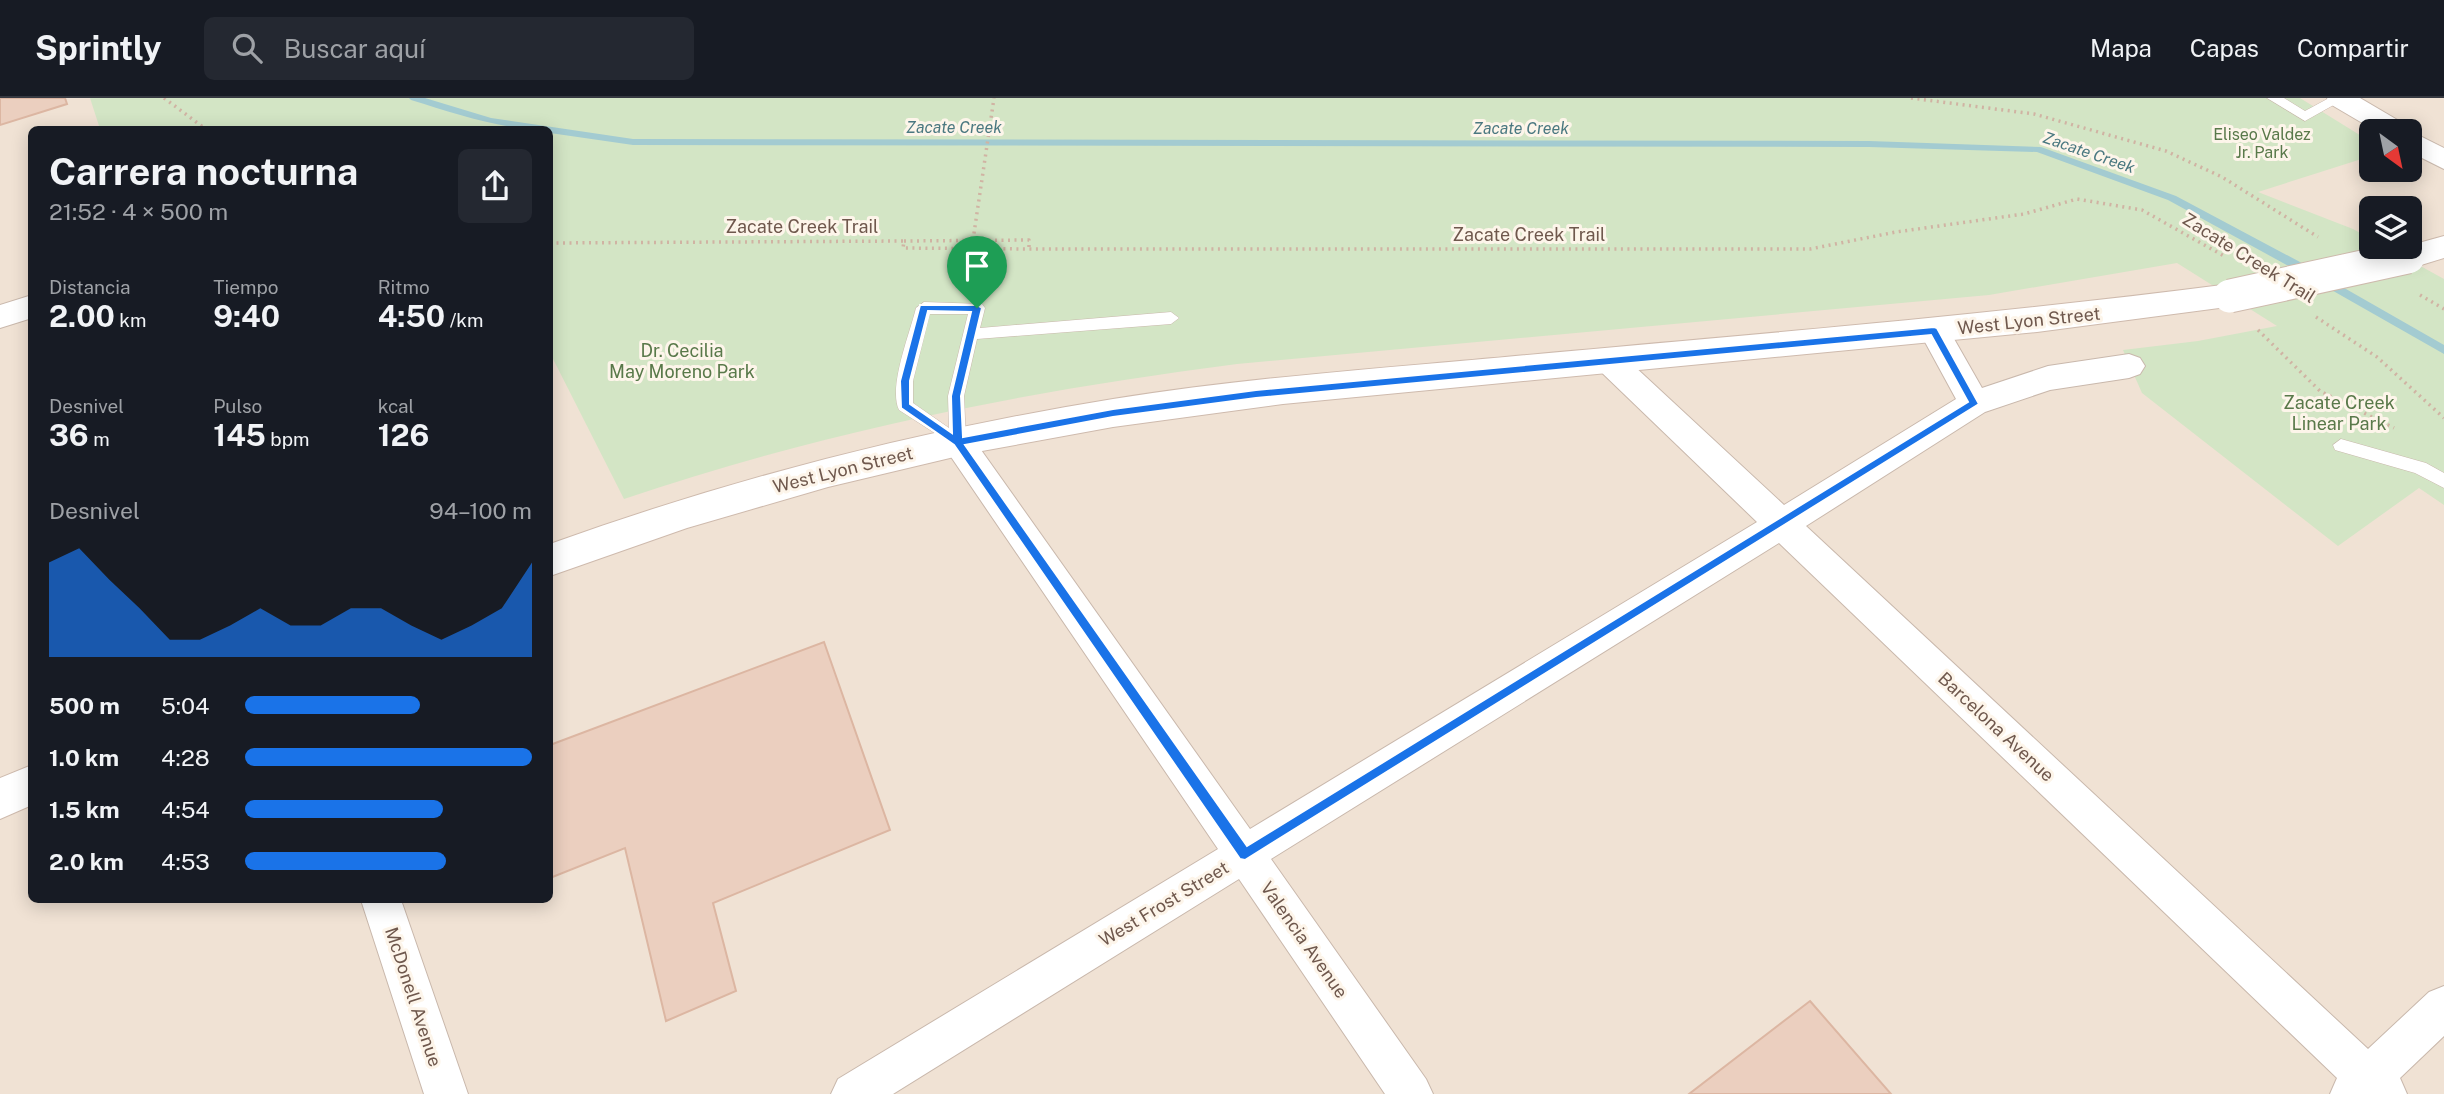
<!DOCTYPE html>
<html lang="es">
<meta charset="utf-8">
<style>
:root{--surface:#171b24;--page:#242831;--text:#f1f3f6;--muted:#9ea1a6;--line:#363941;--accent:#1a73e8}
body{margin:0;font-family:"Public Sans",sans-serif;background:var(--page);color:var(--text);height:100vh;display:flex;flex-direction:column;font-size:26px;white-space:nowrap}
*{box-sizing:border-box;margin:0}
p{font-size:23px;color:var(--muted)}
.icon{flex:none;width:38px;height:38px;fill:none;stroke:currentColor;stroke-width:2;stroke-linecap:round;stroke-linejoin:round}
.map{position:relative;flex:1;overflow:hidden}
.side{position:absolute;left:28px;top:28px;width:525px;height:777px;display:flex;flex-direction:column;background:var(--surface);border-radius:10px;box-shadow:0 4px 18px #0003}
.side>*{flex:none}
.needle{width:46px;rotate:147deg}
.fabs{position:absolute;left:2359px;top:21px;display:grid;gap:14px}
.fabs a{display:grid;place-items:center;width:63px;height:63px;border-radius:10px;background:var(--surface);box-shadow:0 4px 18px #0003;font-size:35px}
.pin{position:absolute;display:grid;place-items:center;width:60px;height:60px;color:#fff;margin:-72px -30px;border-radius:50% 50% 50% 0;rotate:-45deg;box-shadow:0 0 7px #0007}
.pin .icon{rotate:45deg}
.round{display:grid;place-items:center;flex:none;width:74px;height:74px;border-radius:10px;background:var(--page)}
.overview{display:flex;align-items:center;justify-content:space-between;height:119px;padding:0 21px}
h1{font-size:38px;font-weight:700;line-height:52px}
.metrics{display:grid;grid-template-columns:repeat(3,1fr);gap:10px;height:119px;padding:7px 21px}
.metrics div{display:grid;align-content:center}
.metrics b{font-size:30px;font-weight:700}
.metrics small{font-size:19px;font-weight:400}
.metrics p{font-size:19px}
.chart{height:196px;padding:14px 21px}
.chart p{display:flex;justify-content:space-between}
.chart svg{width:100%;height:126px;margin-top:7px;fill:var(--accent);opacity:.7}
ul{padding:0 21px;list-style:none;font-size:23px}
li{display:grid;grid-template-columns:112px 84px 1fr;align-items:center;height:52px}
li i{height:18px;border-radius:9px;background:var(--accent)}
header{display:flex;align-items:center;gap:42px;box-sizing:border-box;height:98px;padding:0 35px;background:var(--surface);border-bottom:2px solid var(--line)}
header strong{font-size:33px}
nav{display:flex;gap:38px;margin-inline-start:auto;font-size:24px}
.search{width:490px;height:63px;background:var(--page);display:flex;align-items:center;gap:18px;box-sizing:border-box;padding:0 24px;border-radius:10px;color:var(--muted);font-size:26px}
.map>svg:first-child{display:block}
.residential{fill:#f0e2d4;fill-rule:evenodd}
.green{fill:#d3e5c5}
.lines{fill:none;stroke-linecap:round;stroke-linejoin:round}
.stream{fill:#a3cbd1;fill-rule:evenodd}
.building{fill:#ebcfbf;stroke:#dcb6a2;stroke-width:2}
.lane-casing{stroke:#c9b8ac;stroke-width:1}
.street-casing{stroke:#c9b8ac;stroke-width:2}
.secondary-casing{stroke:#cebaad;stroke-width:2}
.path{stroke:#d0b3a3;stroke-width:3.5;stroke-dasharray:2 4.5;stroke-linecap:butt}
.lane{fill:#fff;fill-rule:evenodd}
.street{fill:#fff;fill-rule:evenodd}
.secondary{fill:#fff;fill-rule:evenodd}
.secondary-bridge-casing{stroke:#cebaad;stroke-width:35;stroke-linecap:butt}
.secondary-bridge{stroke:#fff;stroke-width:33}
.route{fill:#1a73e8;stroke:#fff;stroke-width:2;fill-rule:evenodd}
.labels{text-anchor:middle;stroke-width:6;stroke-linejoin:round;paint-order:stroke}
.far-water-label{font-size:16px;font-style:italic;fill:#4a7880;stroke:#fdf5ea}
.far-park-label{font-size:16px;fill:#59794a;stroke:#fdf5ea}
.street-label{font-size:18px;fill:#6f584d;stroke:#fdf5ea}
.park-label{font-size:18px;fill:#59794a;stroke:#fdf5ea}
</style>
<header>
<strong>Sprintly</strong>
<div class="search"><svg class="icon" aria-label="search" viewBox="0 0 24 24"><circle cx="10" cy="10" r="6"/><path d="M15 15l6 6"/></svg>Buscar aquí</div>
<nav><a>Mapa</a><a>Capas</a><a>Compartir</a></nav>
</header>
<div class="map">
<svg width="2444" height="996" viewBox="0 0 2444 996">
<rect width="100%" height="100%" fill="#f9f0e4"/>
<path class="residential" d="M0 0H2444V996H0ZM32 32H550V802H32ZM2371 33H2410V72H2371ZM2371 110H2410V149H2371Z"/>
<path class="green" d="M90 0H2300L2371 44V58L2258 94 2353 131 2371 141V149H2386L2444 181V407L2419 390 2338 448 2142 295 2123 252 2198 243 2277 228 2177 165 1989 197 1237 266C1027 293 825 333 624 401L550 255V32L100 31Z"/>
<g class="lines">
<path class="stream" d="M409 0H425L491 20 633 41 1869 43 2041 49 2176 98 2313 171 2314 174 2313 177H2305L2168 102 2037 54 1869 49 633 47 550 35V32C501 32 457 16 411 2Z
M2325 179 2444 247V256L2321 186V180Z"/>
</g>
<path class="building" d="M0 0H65L67 6 0 27Z
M824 544 890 732 713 805 736 893 666 923 625 750 550 780V647Z
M1810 903 1891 996H1689Z"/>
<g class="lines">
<g class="lane-casing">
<path id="lane" d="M2267 0H2284L2305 13 2329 0H2346L2305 23Z
M924 204 982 206 985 210 980 230 1171 214 1179 220 1171 226 977 241 964 298 966 344 958 350 899 312C888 289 910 235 916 210ZM930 216H968L948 298 949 330 913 305V283Z
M2341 341 2426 365 2444 375V390L2415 375 2335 352 2333 347Z"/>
</g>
<g class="street-casing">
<path id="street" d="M2327 0H2360L2406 27 2410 33 2444 50V71L2410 54V33H2376L2330 6Z
M32 197V220L0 230V207Z
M1934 222 1945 225 1982 290 2048 268 2129 256 2140 260 2145 268 2140 276 2129 280 2050 292 1985 314 1806 428 2368 951 2429 894 2444 888V938L2400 980 2407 996H2330L2337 980 1779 445 1271 761 1426 981 1433 996H1385L1239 781 893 996H831L838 981 1218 751 947 353 942 344 947 335 958 331 969 335 1250 731 1757 424 1597 270 1592 262 1597 254 1608 250 1619 254 1784 407 1956 301 1919 233 1923 225Z
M361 802H401L468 996H424Z"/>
</g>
<g class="secondary-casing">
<path id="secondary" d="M2444 138V160L2408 171 2397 167 2392 159 2397 151Z
M2230 186 2242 189 2247 198 2242 207 2037 234 1283 306 1113 329 971 355 828 389 687 430 550 478V446C733 380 921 332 1113 301 1243 280 1374 271 1505 259 1747 237 1989 217 2230 186Z
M32 667V707L0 721V680Z"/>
</g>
<path class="path" d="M164 0 207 32
M1911 0 2034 16 2166 53 2222 79 2318 139
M973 142 994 0
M904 143 1029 142V151
M550 145 904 143 903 150 1029 151H1810L1896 134 2024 116 2077 101 2142 112 2224 158
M2420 197 2444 211
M2316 219 2377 259 2444 320
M2258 232 2320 293 2394 330"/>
<use href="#lane" class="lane"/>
<use href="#street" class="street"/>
<use href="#secondary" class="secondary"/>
<g class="secondary-bridge-casing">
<path id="secondary-bridge" d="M2230 198 2408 159"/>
</g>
<use href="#secondary-bridge" class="secondary-bridge"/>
</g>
<path class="route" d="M920 207H977L982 210 961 298 963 339 1113 311 1256 292 1934 229 1937 230 1979 306 1245 762 1240 761 954 347 901 310 900 283ZM928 213 971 214 951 298 952 335 910 306V283ZM1931 237 1968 304 1247 748 965 347 1113 319 1256 300Z"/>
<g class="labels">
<g class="far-water-label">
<text x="954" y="35">Zacate Creek</text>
<text x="1521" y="36">Zacate Creek</text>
<text transform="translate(2089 54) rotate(19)" y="6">Zacate Creek</text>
</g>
<g class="far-park-label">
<text x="2262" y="42">Eliseo Valdez<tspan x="2262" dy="18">Jr. Park</tspan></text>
</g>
<g class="street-label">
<text x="802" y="135">Zacate Creek Trail</text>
<text x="1529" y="143">Zacate Creek Trail</text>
<text transform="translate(2249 160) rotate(32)" y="6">Zacate Creek Trail</text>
<text transform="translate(2029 223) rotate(-6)" y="6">West Lyon Street</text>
<text transform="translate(843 372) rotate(-14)" y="6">West Lyon Street</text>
<text transform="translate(1996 629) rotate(43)" y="6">Barcelona Avenue</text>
<text transform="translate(1164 806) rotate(-31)" y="6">West Frost Street</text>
<text transform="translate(1304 842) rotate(55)" y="6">Valencia Avenue</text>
<text transform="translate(413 899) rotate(72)" y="6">McDonell Avenue</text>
</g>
<g class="park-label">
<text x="682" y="259">Dr. Cecilia<tspan x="682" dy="21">May Moreno Park</tspan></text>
<text x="2339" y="311">Zacate Creek<tspan x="2339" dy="21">Linear Park</tspan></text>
</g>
</g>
</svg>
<div class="fabs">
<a><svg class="needle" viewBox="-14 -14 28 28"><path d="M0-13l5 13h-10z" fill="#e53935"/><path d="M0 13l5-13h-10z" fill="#9ea1a6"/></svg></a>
<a><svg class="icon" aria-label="layers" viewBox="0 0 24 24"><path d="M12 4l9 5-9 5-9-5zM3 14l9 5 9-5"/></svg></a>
</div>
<div class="pin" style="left:977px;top:210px;background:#1e9e55"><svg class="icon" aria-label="arrive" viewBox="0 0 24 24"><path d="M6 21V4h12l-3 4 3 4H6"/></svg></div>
<section class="side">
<div class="overview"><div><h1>Carrera nocturna</h1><p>21:52 · 4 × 500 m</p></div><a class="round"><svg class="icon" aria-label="share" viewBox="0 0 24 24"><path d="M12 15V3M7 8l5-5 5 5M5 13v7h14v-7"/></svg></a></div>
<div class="metrics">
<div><p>Distancia</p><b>2.00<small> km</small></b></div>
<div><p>Tiempo</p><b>9:40</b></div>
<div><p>Ritmo</p><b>4:50<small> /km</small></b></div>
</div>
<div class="metrics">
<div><p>Desnivel</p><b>36<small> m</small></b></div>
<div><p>Pulso</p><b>145<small> bpm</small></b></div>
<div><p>kcal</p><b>126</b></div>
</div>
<div class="chart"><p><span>Desnivel</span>94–100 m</p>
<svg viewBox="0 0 160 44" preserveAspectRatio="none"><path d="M0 44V11L10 6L20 17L30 27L40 38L50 38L60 33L70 27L80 33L90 33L100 27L110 27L120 33L130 38L140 33L150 27L160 11V44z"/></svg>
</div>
<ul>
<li><b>500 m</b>5:04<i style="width:61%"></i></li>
<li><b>1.0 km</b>4:28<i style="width:100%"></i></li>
<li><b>1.5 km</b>4:54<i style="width:69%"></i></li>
<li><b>2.0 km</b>4:53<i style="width:70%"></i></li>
</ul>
</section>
</div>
